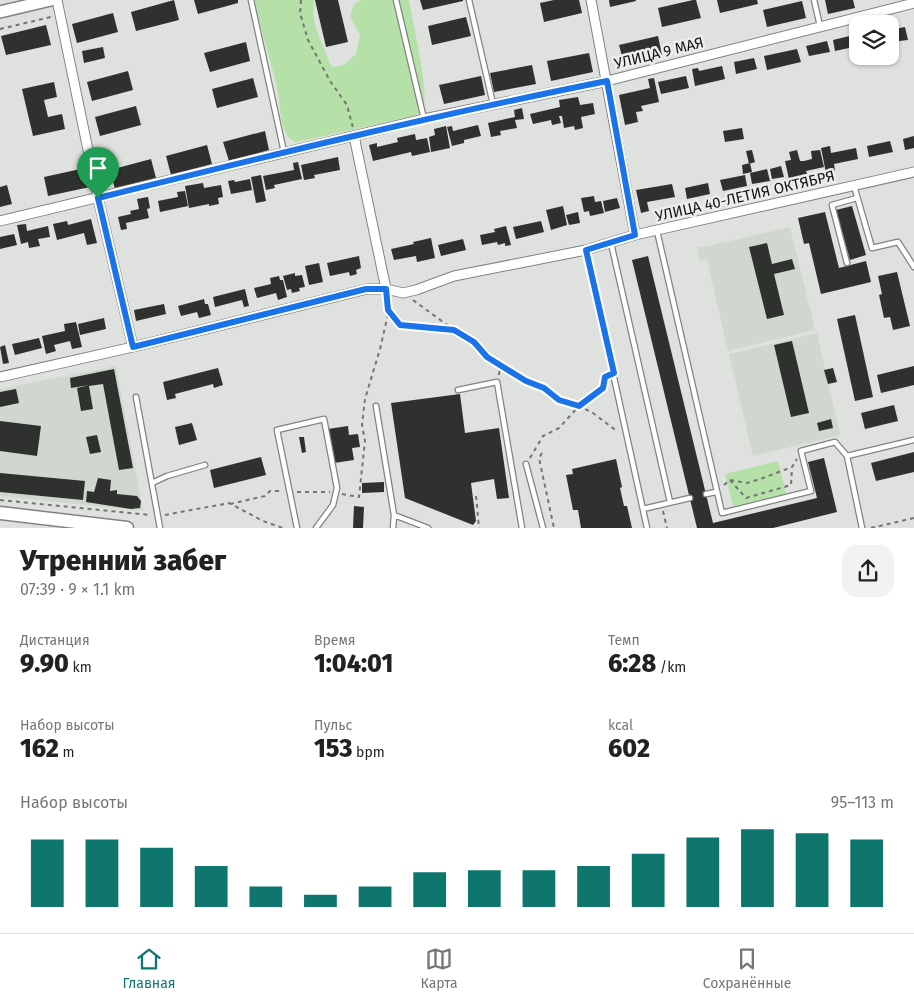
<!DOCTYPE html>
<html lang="ru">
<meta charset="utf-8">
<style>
:root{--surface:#fff;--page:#f2f2f2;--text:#222;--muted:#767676;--line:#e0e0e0;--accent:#0f766e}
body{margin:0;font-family:"Fira Sans",sans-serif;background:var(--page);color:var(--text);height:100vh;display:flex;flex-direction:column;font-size:19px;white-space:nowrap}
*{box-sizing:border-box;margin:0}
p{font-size:16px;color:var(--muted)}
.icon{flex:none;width:28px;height:28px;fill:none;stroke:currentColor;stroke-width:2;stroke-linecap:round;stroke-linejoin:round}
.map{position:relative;height:528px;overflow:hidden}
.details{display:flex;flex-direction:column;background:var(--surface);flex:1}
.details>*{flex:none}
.tools{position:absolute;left:849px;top:15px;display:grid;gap:10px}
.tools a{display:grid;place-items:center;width:50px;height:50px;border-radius:10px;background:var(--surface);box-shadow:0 1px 4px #0004;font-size:25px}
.pin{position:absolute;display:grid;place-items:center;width:42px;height:42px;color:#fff;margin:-51px -21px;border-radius:50% 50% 50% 0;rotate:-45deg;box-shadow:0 0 5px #0007}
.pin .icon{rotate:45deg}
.round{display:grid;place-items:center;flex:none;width:52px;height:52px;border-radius:15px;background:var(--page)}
.head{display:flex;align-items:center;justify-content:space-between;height:85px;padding:0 20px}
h1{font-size:28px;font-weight:800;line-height:38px}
.figures{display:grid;grid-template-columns:repeat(3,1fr);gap:8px;height:85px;padding:5px 20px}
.figures div{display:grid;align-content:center}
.figures b{font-size:25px;font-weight:800}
.figures small{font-size:14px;font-weight:400}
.figures p{font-size:14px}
.chart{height:140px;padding:10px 20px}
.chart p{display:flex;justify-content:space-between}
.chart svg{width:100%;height:90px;margin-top:5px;stroke:var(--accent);stroke-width:6}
.menu{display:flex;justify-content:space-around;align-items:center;height:70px;border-top:1px solid var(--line);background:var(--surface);font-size:14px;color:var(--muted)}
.menu a{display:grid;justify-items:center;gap:2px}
.menu .active{color:var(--accent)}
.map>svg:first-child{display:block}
.built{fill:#d0d7ce}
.green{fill:#b5e1a8}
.building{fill:#2f312f}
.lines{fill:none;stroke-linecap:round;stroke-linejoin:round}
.service-casing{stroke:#818381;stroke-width:7}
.minor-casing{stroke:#818381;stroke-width:11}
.tertiary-casing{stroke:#818381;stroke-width:14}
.secondary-casing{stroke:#818381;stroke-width:15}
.path{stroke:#737573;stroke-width:2;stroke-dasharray:4 4;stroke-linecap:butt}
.service{stroke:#fff;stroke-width:4.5}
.minor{stroke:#fff;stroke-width:9}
.tertiary{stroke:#fff;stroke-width:11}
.secondary{stroke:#fff;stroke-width:12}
.route-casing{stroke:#fff;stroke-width:10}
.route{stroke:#1a73e8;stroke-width:6}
.labels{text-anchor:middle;stroke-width:5;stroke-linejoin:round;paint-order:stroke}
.street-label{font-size:15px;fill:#151615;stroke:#eceeeb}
</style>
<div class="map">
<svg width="914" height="528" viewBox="0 0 914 528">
<rect width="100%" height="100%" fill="#dfe1de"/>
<path class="built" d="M790 227 815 330 728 351 707 260 700 261 697 247 709 246Z
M817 333 840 435 753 456 729 354Z
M116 366 143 511 0 496V389Z"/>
<path class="green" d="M255 0H314C311 22 318 34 326 53 329 59 328 63 333 67L344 65 356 54 360 35 350 16 354 5 361 0H409C412 19 430 95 423 109 421 112 417 114 414 116L297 142C290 141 287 136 284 129 279 115 280 98 276 83 269 55 260 28 255 0Z
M778 461 786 494 733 506 725 474Z"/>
<path class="building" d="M174 0 179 20 136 31 131 12Z
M194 0H238V3L198 14Z
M315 0H338L348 42 326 47Z
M420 0H463V1L423 10Z
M554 0H579L582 13 544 22 540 3Z
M609 0H636V1L610 7Z
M693 0H696L701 18 662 27 658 8Z
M717 0H757L758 4 720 13Z
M825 0H853L855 8 828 14Z
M802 1 806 18 767 27 763 10Z
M113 13 118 32 77 43 72 24Z
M466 17 471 36 432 45 428 26Z
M46 25 51 45 6 55 1 36Z
M905 27 908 40 890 42V30Z
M858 34V46L835 51 833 40Z
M658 36 662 55 624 64 619 45Z
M827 41 830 52 809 56 806 46Z
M246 42 250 61 210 72 204 53Z
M103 47 105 58 84 63 82 51Z
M797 49 801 62 767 70 764 56Z
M589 53 593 72 551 81 547 61Z
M754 58 757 69 736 74 734 62Z
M532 65 536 84 494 92 490 73Z
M722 66 725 79 695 86 692 69 698 68 699 71Z
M128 71 133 90 92 101 87 82Z
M481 76 485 95 444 104 439 85Z
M686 76 689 88 661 94 658 82Z
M253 78 258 97 217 108 212 89Z
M654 78 659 102 641 106 643 111 636 112 638 122 625 125 619 95 650 88 648 79Z
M54 82 57 97 44 100 48 117 62 114 65 129 33 136 22 89Z
M578 97 580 105 593 103 595 114 581 117 583 128 575 130 574 126 564 128 562 116H559L561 123 552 125 551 120 533 124 530 114 560 107 559 100Z
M136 106 141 125 100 136 95 117Z
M522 108 524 119 515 120 517 128 500 131 501 135 491 137 488 123 515 117 514 110Z
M478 125 481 136 464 140V143L452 146 447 127 452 126 453 131Z
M446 126 450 148 431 152 429 137 435 135 434 129Z
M742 128 744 139 725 142 723 131Z
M265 131 269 150 229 161 223 142Z
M415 134 416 140 427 138 430 152 412 156 411 152 373 161 369 145 377 143V147L398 142 397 138Z
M914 136V148L905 150 903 139Z
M890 141 893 152 869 157 867 146Z
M207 145 212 164 171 175 166 156Z
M830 146 831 153 856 148 858 159 834 164 835 171 826 173 821 148Z
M752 150 755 162 749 164 746 151Z
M797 150 800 161H804L812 159 811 151 820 150 824 167 806 171 807 174 797 176 798 182 790 184 785 161 791 160 789 152Z
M338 157 340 170 314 175 315 178 304 180 301 165Z
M151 159 156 178 115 189 110 170Z
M298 162 302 179 274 185 275 188 266 190 263 176 294 170 293 163Z
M750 163 752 172 743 174 742 165Z
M781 166 784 177 772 179 770 169Z
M85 168 90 187 48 196 44 177Z
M767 169 770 181 752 184 750 173Z
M261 175 266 201 256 203 251 177Z
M745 175 747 186 723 191 720 180Z
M250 179 252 190 231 194 228 181 234 180 235 182Z
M203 183 204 188 221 185 223 197 218 198 219 204 209 206V204L189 208 185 186Z
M708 183 710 194 687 199 685 188Z
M672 184 675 197 647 202 649 211 641 213 636 190Z
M7 185 12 204 0 207V187Z
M185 191 188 206 160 212 158 201 178 197 177 192Z
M594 196 595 202 601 201 604 213 590 216 589 211 584 212 581 198Z
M148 197 150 208 147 209 149 218 126 223 127 229 121 230 118 217 131 214 130 211 139 209 137 199Z
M617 198 620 208 605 212 603 201Z
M563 206 567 225 551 230 546 210Z
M852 206 866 255 850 260 836 210Z
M578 212 580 223 569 225 566 215Z
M825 212 839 268 866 261 871 282 821 294 809 243 804 244 798 218Z
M91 219 97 243 87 245 84 233 57 240 53 224 67 221 68 225Z
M541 221 544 232 516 239 513 227Z
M26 224 27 231 48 226 50 237 38 239 40 246 29 248 28 242 21 244 17 225Z
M506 226 511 245 505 246V243L498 245 497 242 482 245 480 235 495 232 494 229Z
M14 234 17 245 0 249V237Z
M431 238 435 258 417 262 416 256 394 260 391 249 414 244 413 242Z
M463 239 466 250 441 256 438 245Z
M767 243 772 264 792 259 795 269 774 274 784 315 767 319 749 247Z
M359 256 361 268 356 270 357 274 350 276 349 272 330 276 327 263Z
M648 256 713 523 817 498 808 462 824 458 837 512 773 528H697L632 260Z
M319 263 323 282 309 285 305 266Z
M897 272 910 326 893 330 890 317 884 318 879 295 882 294 878 276Z
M295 273V276L302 275 305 287 299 288 300 291 292 293 291 289 287 290 283 276Z
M279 276 280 280H283L287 297 278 300 276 293 257 298 254 288 271 284 270 278Z
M245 289 249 306 244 307 242 300 215 307 213 297Z
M204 299 205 304H208L211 315 199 318 197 312 181 316 178 306Z
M164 304 166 314 136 321 134 310Z
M855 315 873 397 855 401 837 319Z
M104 318 106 329 80 335 78 324Z
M76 322 82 347 72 349 70 341 54 345 56 351 46 354 42 336 65 331 64 324Z
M39 338 42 348 15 355 12 344Z
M792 341 809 413 791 417 774 345Z
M5 345 9 363 3 364 0 347Z
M914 366V385L881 393 877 375Z
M218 368 223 385 214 388 213 384 175 394 176 398 167 400 163 382Z
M833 368 837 382 828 384 824 370Z
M114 369 133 468 119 470 103 384 89 386 93 409 81 411 77 388 89 385 71 388 70 378Z
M16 389 19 403 0 407V392Z
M460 394 465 433 499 428 509 498 497 499 494 479 471 483 476 521 473 525 405 498 391 403Z
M894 405 898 421 865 429 861 413Z
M831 419 833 428 819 431 817 423Z
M0 421 41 426 37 456 0 451Z
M192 423 197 440 179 445 175 427Z
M348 426 349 435 358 434 360 447 352 448 354 460 334 463 328 429Z
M97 435 101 452 90 454 86 437Z
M299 437H304L306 452 302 453Z
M914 452V472L876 481 871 463Z
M261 457 266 475 214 488 210 470Z
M616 459 622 487 620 488 624 506H627L632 528H581L578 510H573L566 475 573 474 572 469Z
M0 473 85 481 83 500 0 492Z
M98 478 111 480 110 491 117 490V494L137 496 141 501 140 508 131 509 86 502 87 491 94 492Z
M384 482V492L362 493V483Z
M354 506 364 507 363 528H353Z"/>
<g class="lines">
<g class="service-casing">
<path id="service" d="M251 0 284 152
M396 0 424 119
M469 0 493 104
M814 0 820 26
M854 186 872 248 898 242 914 267
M657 231 722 513 811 491 801 451 835 442 847 456 914 440
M611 243 670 502
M586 250 647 528
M847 263 832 205 857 198
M458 390 497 382 522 528
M136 397 160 528
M376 406 394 515 393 528
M847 456 862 528
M526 464 543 528
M152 483 167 476 205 465
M706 494 716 492
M643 509 690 498
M394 515 428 528
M297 528 277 430 324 419 337 488 333 505 316 528"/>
</g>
<g class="minor-casing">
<path id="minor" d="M57 0 98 198 133 347
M591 0 635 235
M354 136 386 289
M0 221 424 119 607 81 914 3
M0 377 133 347 367 289H386L403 293 416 290 454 276 586 250 635 235 914 172"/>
</g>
<g class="tertiary-casing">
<path id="tertiary" d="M0 12 51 0"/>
</g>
<g class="secondary-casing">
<path id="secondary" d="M0 513 127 528"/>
</g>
<path class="path" d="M301 0 300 13 308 40 330 81 347 105 353 128
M0 29 51 17
M388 298 389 310 400 325 454 330 474 343 487 357 526 381 544 388 559 400 579 406 593 413 618 432
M413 300 454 330
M499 375 500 365
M542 453 539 458 554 528
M530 458 543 436 559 428 579 406 603 388 605 377 608 376
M730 480 746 498 791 485 792 468
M724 485 730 480 747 483 763 478 792 467 797 459
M297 492H330
M342 494 359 497 365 441 362 425 365 399 380 349 389 310
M476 496 479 528
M0 500 150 515
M230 504 265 496 270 491H282
M663 511 667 528
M165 515 229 503 263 521 283 528
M871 528 914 518"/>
<use href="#service" class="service"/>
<use href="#minor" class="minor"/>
<use href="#tertiary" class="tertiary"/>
<use href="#secondary" class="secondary"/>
</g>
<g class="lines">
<g class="route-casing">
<path id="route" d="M607 81 635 235 586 250 614 373 605 377 603 388 579 406 559 400 544 388 526 381 487 357 474 342 454 330 400 325 388 310 386 289H366L133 347 98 198C267 156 436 115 607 81Z"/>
</g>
<use href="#route" class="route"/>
</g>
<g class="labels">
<g class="street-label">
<text transform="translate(659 53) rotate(-14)" y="5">УЛИЦА 9 МАЯ</text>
<text transform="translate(745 196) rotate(-13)" y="5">УЛИЦА 40-ЛЕТИЯ ОКТЯБРЯ</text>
</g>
</g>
</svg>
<div class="tools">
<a><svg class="icon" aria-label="layers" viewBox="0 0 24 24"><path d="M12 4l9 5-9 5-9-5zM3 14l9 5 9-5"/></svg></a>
</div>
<div class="pin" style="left:98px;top:198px;background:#1e9e55"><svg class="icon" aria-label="arrive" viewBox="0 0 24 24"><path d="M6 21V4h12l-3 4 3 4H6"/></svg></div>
</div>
<section class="details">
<div class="head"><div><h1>Утренний забег</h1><p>07:39 · 9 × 1.1 km</p></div><a class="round"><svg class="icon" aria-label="share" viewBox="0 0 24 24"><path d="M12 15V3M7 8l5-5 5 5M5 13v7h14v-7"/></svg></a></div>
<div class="figures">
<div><p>Дистанция</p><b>9.90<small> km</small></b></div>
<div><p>Время</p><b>1:04:01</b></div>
<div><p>Темп</p><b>6:28<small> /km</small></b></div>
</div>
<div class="figures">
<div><p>Набор высоты</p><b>162<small> m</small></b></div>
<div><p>Пульс</p><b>153<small> bpm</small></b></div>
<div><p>kcal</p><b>602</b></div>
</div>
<div class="chart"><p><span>Набор высоты</span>95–113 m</p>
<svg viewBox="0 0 160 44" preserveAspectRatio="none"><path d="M5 44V11M15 44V11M25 44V15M35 44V24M45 44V34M55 44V38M65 44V34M75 44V27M85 44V26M95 44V26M105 44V24M115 44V18M125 44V10M135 44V6M145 44V8M155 44V11"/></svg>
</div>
</section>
<nav class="menu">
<a class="active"><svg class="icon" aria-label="home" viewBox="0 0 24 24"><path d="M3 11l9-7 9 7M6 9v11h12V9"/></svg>Главная</a>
<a><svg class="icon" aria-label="map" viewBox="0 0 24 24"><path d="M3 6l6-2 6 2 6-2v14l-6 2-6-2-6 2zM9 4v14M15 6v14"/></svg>Карта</a>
<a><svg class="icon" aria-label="saved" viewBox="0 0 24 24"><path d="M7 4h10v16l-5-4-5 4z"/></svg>Сохранённые</a>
</nav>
